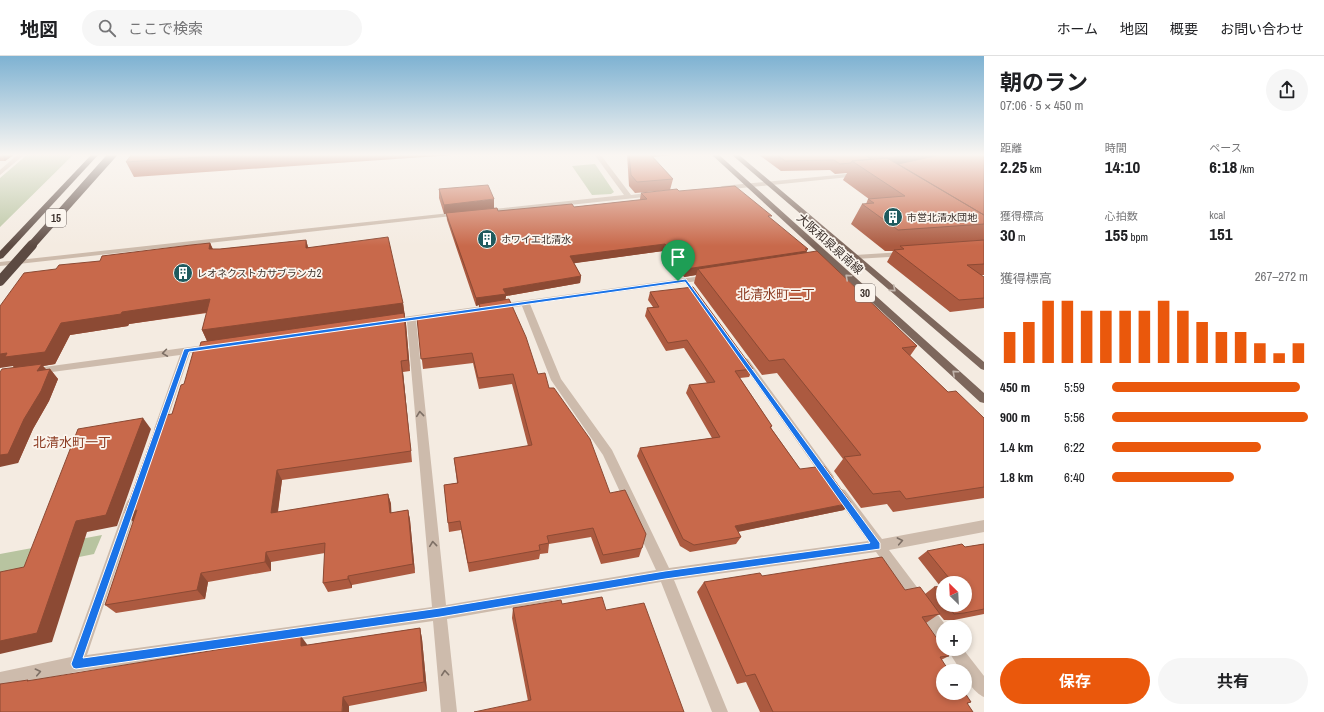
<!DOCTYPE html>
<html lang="ja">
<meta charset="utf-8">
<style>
:root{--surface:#fff;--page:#f6f6f6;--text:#202124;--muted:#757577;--line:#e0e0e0;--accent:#ea580c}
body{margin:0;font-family:"Archivo Narrow","Noto Sans JP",sans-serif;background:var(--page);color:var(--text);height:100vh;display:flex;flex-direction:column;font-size:15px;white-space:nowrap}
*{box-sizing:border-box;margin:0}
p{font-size:13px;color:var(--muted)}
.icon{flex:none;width:22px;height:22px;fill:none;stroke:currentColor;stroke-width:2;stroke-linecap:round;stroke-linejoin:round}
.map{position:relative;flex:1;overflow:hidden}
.panel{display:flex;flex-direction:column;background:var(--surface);width:340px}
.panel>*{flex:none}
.needle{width:26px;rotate:336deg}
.tools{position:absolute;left:936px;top:520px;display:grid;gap:8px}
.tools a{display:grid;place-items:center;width:36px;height:36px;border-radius:50%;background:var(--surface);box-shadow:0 2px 6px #0003;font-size:20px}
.pin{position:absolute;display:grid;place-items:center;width:34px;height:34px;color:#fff;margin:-41px -17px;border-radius:50% 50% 50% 0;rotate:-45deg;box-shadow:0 0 4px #0007}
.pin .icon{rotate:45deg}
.round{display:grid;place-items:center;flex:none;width:42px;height:42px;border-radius:21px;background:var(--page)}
.headline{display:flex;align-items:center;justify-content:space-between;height:68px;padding:0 16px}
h1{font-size:22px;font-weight:700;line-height:30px}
.metrics{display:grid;grid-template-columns:repeat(3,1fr);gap:6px;height:68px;padding:4px 16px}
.metrics div{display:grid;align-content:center}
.metrics b{font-size:17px;font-weight:700}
.metrics small{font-size:11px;font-weight:400}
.metrics p{font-size:11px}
.chart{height:112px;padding:8px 16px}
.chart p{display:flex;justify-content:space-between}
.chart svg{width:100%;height:72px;margin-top:4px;stroke:var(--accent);stroke-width:6}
.action{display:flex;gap:8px;margin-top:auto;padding:8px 16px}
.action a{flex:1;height:46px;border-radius:24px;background:var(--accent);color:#fff;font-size:16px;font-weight:700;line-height:46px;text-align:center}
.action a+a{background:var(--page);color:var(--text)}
ul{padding:0 16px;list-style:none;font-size:13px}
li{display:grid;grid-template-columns:64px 48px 1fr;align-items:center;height:30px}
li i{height:10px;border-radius:5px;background:var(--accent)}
header{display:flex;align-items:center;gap:24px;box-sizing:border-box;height:56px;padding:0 20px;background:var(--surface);border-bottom:1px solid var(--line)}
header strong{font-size:19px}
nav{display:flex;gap:22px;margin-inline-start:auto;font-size:14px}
.search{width:280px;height:36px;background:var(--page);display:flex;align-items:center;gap:10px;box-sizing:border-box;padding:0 14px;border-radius:22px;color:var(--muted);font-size:15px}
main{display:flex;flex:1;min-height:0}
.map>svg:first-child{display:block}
.green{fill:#b8c4a0}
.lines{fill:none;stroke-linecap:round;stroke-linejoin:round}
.minor{fill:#cdbbac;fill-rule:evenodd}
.major{fill:#7d675c;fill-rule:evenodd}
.highway{fill:#5c4a42;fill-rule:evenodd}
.highway-bridge-far1{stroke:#5c4a42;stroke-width:8}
.highway-bridge{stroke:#5c4a42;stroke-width:10}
.wall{fill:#ac5a40;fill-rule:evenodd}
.shaded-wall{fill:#8c4a34}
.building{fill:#c8694b;stroke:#8c4a34}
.oneway{stroke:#c2b5ac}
.oneway2{stroke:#7d6f65}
.route{fill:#1a73e8;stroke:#fff;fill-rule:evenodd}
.labels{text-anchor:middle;stroke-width:3.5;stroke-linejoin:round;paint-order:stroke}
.far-poi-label{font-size:10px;fill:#3b302b;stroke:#fbf5ee;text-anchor:start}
.shield{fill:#fbf5ee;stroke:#756b66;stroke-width:1}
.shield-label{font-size:11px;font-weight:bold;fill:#3b302b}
.street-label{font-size:12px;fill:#3b302b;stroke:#fbf5ee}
.neighbourhood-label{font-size:13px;fill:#8c3b22;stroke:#fbf5ee}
</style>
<header>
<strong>地図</strong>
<div class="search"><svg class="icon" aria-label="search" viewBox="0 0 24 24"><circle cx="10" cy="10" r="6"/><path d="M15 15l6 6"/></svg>ここで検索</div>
<nav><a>ホーム</a><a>地図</a><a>概要</a><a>お問い合わせ</a></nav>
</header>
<main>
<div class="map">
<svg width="984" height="656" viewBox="0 0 984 656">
<rect width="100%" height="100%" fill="#f4ebe1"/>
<path class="green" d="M28 98H74L0 171V122Z
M595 108 614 136 611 138 592 139 572 110Z
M102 479 94 498 0 517V498Z"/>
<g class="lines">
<path class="minor" d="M18 98H25L0 119V114Z
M594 98H600L631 139 654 136 657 138 654 140 485 158 482 156 485 154 624 139Z
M857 117 859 118V120L722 134 719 132 722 130Z
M459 156 461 157V159L0 210V206Z
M903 196 907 198 906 200 855 203 851 201 855 199Z
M709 219 713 221 712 223 530 248 561 323 612 394 669 512 868 485 837 442 835 438 837 434 841 433 845 434 882 483 984 464V476L889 494 947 571H943V585L938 583 876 496 674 524 728 656H712L661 526 447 563 457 656H441L433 565 76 616 0 632V616L71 601 126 448 128 444 132 443 136 444 138 448 87 599 432 551 407 266 389 267 388 265 389 263ZM522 250 551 324 603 399 656 514 446 549 416 264Z
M212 288 217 291 215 293 190 297 164 373 163 376H155L154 373 180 299 37 318 32 315 37 312Z
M745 302 748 303 832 418 834 421 832 424 828 426 824 424 742 307 740 305 742 303Z
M947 593H963L984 620V641C975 637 965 624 965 615H961Z"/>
<path class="major" d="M711 98H718L984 337V347L980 346Z
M731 98H738L984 306V314L981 313Z"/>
<path class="highway" d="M92 98H99L3 202 0 203V195Z"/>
<path class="highway-bridge-far1" d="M31 190 113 98"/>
<path class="highway-bridge" d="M0 225 32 189"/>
</g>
<path class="wall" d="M0 98H15L5 105H0Z
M132 98H468L134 121 126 106Z
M627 98H684L652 101 673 123 670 134 635 137 629 130Z
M758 98H984V219H980L984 221V252L950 256 887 206 893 195H885L851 168 862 148H866L868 143H869L843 124 847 117 835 118 830 114 781 115Z
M439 133 494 152 498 155 574 151 640 144V143L641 137 679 135 771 163 806 197 917 290 910 300 948 336 984 362V442L893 456 887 448 861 452 834 415 843 403 777 317 762 319 694 227 696 219 684 221 663 195 574 207 581 220 580 227 506 240 505 244 538 318 549 332 642 492 639 501 601 508 591 481 549 488 548 497 540 498 539 503 469 516 461 474 449 476 444 429 457 427 454 402 528 390 512 328 479 333 473 307 423 313 417 262 479 254V249L476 250 447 164 446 157 444 158 439 142Z
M306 184 308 191 403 247 406 268 410 315 403 316 412 406 282 424 278 456 388 438 391 448V457L408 454 410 464 415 517 352 529V532L328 536 323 527 325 497 271 506V515L208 526 205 543 116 557 105 549 172 358 199 293 207 285 202 274 207 257 129 268 128 270 70 279 55 308 43 310 46 313H50L58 323 49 345 33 373 18 407 14 311 13 310 56 213 100 205 210 187 213 193H220Z
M650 236 753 313 749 321 740 322 772 370 771 372 800 413 844 454 738 476 741 481 736 488 690 496 680 490 637 400 640 392 712 382 686 337 689 329 707 327 684 292 666 295 645 260 647 252 653 251 648 244Z
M984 488V558L954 564H944L939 558 926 567 949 600 941 604 971 646 967 648 973 656H760L746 626 737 628 697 536 704 526 762 520 905 534 925 538 934 531 940 530 918 502 927 495 965 491ZM943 527H965V549H943Z
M562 548 606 554 684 656 528 645 512 562 513 552Z
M420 572 422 583 427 635 349 650 0 656 28 624 30 625 307 589Z"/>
<path class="shaded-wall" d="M1 98H15L5 105Z
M910 98H955L896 110 886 103Z
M494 143V152L444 158V149Z
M306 184 309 195 306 192Z
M210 187 215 199 209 193Z
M665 188 663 195 569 208 570 200Z
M808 193 803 202 698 213 696 219 684 221 686 213Z
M581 220 580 227 506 240 505 246 479 248V249L476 250V242L503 233Z
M210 243 216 255 129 268 128 270 70 279 55 308 43 310 49 317 50 313 58 323 49 345 33 373 18 407 0 411V399L15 313 13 310 0 312V298L61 267 122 256Z
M403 247 406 268 410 315 408 304 208 287 202 274Z
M401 305 403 316 412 406 411 395Z
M143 362 151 373 117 470 87 476 52 586 0 598V585L76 465Z
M277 414 282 424 276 467 271 457Z
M388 438 391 448 392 467 390 457Z
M851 447 844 454 731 477 735 470Z
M137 454 134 467 125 457Z
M408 454 410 464 415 517 413 508Z
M266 496 271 506V515L265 506Z
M201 517 208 526 205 543 197 534Z
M348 520 352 529V532L348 523Z
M420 572 422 583 427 635 424 626Z
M301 580 309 591 301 590Z
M343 641 349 650V656H342Z"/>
<path class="building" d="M132 98H248L126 106Z
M629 98H650L673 123 637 126 631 119Z
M776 98H864L871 103 852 105 851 107 840 108 834 104 785 105Z
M878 98H910L889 102H884Z
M944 98H984V159L898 108Z
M887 102 984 159V168L898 174 862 148 874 147 868 143 905 140 852 105Z
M488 129 494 143 444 149 439 133Z
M735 130 772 160H768L808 193H805L807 195 686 213 665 188 570 200 581 220 503 233 506 238 476 242 446 157 497 152 498 155 572 148 574 151 647 143 641 137 677 133 679 135Z
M388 181 403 247 202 274 210 243 122 256 121 258 61 267 45 296 5 301 7 297 0 298V250L24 217 56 213 59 209 100 205 102 200 191 189 210 187 209 193H220L306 184V192Z
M984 184V208L967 209 984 221V242L959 244 894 194 904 193 900 190Z
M817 195 917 290 902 292 948 336 956 335 984 362V431L906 443 900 435 873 438 844 401 861 399 784 303 769 305 698 213Z
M693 231 753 313 735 315 772 370 770 371 800 413 824 410 851 447 735 470 741 481 694 489 683 483 640 392 720 381 689 329 715 326 687 284 668 287 647 252 659 251 650 236Z
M509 243 526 281 538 318 545 317 549 332H554L590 383 610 437 625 434 646 478 642 492 603 499 593 472 547 480 549 487 539 489 540 494 468 507 460 465 448 467 444 429 458 427 454 402 532 389 513 318 478 322 472 297 421 303 417 262 481 254 479 248Z
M404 257 408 304 401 305 411 395 277 414 271 457 388 438 390 457 408 454 413 508 348 520V523L323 527 325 487 266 496 265 506 201 517 197 534 105 549 137 454 125 457 160 360 172 358 181 329 184 328 194 293H199L201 286Z
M42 308 37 315 50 313 41 335 24 363 8 398 0 399V316L2 313Z
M143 362 106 459 76 465 37 577 0 585V516L24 511 78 373Z
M962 488 965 491 984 488V553L964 557 954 558 948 549H965V527H953L927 495Z
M882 501 905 534 920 531 940 558 922 561 943 591V593H944L949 600 940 601 949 615H943V637H965L971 646 967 647 973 656H773L755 618 746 620 704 526 760 517 762 520Z
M943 530V543L934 531Z
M602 541 606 554 644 547 684 656H474L531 644 513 552 561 544 562 548Z
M420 572 424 626 343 641 342 656H0V628L28 624 27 625 301 580V590Z"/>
<defs><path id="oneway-chevron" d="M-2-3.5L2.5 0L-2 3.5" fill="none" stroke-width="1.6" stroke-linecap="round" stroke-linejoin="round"/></defs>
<g class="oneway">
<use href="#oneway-chevron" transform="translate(848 221) rotate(-138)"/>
<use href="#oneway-chevron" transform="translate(893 233) rotate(40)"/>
<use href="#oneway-chevron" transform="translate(955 317) rotate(-138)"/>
</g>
<g class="oneway2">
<use href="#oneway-chevron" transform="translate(165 297) rotate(172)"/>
<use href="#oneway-chevron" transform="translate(420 358) rotate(-96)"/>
<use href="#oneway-chevron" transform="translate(900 485) rotate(-11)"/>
<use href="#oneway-chevron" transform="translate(433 488) rotate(-96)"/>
<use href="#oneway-chevron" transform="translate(38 616) rotate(-12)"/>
<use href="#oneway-chevron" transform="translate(445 617) rotate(-95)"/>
</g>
<linearGradient id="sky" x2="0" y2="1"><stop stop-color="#7eb2d2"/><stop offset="0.52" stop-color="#faf6f2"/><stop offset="1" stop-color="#faf6f2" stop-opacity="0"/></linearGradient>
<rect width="984" height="190" fill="url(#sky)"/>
<path class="route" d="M686 223 880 487V493L665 523 440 561 76 613 73 612 71 608 184 293ZM685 226 870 487 665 515 440 552 83 602 189 296Z"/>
<defs>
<g id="building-disc" transform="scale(1)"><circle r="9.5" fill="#1f5a5e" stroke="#fbf5ee"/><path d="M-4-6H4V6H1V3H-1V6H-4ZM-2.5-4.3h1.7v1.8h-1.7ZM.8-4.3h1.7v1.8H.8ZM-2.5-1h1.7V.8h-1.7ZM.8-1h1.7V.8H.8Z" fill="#fff"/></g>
</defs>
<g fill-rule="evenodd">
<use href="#building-disc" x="893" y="161"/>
<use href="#building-disc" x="487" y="183"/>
<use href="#building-disc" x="183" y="217"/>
</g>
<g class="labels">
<g class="far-poi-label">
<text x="907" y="165">市営北清水団地</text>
<text x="501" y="187">ホワイエ北清水</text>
<text x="197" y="221">レオネクストカサブランカ2</text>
</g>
<g class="shield">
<rect x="46" y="153" width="20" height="18" rx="3"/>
<rect x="855" y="228" width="20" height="18" rx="3"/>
</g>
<g class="shield-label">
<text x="56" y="166">15</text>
<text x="865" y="241">30</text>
</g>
<g class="street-label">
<text transform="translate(830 188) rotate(42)" y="4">大阪和泉泉南線</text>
</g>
<g class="neighbourhood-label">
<text x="776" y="243">北清水町二丁</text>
<text x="72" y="391">北清水町一丁</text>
</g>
</g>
</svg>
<div class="tools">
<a><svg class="needle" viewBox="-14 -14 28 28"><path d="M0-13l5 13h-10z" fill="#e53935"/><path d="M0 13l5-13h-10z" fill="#757577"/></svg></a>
<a>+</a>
<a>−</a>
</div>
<div class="pin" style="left:678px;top:225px;background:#1e9e55"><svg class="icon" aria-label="arrive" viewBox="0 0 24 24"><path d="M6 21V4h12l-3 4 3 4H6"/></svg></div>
</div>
<section class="panel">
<div class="headline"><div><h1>朝のラン</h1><p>07:06 · 5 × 450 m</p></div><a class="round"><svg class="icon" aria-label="share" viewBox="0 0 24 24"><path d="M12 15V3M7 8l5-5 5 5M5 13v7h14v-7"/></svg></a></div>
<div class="metrics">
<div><p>距離</p><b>2.25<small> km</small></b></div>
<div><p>時間</p><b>14:10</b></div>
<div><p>ペース</p><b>6:18<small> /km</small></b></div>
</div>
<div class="metrics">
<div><p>獲得標高</p><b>30<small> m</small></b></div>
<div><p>心拍数</p><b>155<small> bpm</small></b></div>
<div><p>kcal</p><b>151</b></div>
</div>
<div class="chart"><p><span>獲得標高</span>267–272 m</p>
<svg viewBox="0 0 160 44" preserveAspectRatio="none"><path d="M5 44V25M15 44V19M25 44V6M35 44V6M45 44V12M55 44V12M65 44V12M75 44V12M85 44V6M95 44V12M105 44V19M115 44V25M125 44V25M135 44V32M145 44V38M155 44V32"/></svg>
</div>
<ul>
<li><b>450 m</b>5:59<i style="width:96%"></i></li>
<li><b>900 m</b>5:56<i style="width:100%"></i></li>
<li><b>1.4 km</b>6:22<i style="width:76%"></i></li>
<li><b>1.8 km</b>6:40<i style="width:62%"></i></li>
</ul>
<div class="action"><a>保存</a><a>共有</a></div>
</section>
</main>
